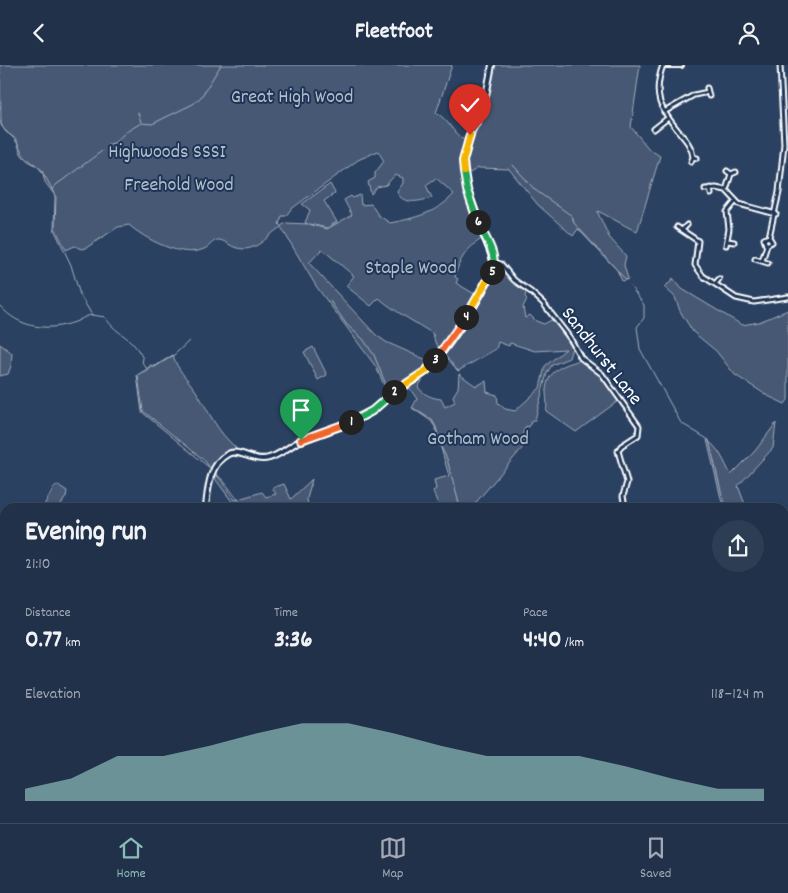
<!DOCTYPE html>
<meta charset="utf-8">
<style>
:root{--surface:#203149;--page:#2d3d53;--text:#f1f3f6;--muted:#a2a9b4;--line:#3d4c61;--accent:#8bbbb9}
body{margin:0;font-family:Dekko,sans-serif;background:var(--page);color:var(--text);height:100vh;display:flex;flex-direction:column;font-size:19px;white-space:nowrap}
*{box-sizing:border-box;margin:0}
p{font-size:16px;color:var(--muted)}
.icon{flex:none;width:28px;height:28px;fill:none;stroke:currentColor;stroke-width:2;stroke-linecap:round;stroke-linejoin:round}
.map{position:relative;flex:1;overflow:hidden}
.sheet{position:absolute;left:0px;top:438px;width:789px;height:321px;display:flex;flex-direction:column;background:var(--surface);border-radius:15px 15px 0 0;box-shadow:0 1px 4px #0004,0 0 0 1px var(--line)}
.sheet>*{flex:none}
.pin{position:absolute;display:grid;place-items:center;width:42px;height:42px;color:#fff;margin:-51px -21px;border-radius:50% 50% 50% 0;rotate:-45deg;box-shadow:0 0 5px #0007}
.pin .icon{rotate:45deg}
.km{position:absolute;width:25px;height:25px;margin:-12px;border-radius:50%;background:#222;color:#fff;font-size:14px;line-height:25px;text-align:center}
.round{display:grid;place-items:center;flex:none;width:52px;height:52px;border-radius:26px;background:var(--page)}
.summary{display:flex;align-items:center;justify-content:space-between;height:85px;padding:0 25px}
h1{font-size:28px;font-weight:700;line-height:38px}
.figures{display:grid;grid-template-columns:repeat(3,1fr);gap:8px;height:85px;padding:5px 25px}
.figures div{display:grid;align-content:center}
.figures b{font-size:25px;font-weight:700}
.figures small{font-size:14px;font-weight:400}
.figures p{font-size:14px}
.chart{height:140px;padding:10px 25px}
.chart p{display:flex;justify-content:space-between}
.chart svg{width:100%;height:90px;margin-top:5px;fill:var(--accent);opacity:.7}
header{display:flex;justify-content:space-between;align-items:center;height:65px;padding:0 25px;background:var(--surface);font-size:22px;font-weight:700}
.menu{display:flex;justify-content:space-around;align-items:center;height:70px;border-top:1px solid var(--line);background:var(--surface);font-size:14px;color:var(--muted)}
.menu a{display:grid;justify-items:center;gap:2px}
.menu .selected{color:var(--accent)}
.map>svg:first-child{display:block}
.green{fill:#465975;stroke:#a2acba;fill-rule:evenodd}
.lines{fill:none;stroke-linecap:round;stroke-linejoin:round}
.stream{stroke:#a7b1be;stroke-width:1}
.minor-casing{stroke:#fff;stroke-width:7}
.tertiary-casing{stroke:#fff;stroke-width:8}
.minor{stroke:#1d3557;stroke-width:3}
.tertiary{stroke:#1d3557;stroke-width:4}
.split-1-casing{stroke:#fff;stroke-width:10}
.split-2-casing{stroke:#fff;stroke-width:10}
.split-3-casing{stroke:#fff;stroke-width:10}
.split-4-casing{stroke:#fff;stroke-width:10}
.split-5-casing{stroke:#fff;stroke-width:10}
.split-6-casing{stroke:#fff;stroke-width:10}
.split-7-casing{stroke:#fff;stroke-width:10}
.split-8-casing{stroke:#fff;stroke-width:10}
.split-1{stroke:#f0652b;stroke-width:6}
.split-2{stroke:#22a559;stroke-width:6}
.split-3{stroke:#f5b400;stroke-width:6}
.split-4{stroke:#f0652b;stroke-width:6}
.split-5{stroke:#f5b400;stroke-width:6}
.split-6{stroke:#22a559;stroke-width:6}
.split-7{stroke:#22a559;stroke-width:6}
.split-8{stroke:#f5b400;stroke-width:6}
.labels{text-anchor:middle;stroke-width:4;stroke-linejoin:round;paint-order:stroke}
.park-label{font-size:20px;fill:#b5bdc8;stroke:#1d3557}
.street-label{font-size:20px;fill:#fff;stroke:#1d3557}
</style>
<header><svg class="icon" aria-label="back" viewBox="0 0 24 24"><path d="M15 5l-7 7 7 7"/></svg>Fleetfoot<svg class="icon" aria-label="person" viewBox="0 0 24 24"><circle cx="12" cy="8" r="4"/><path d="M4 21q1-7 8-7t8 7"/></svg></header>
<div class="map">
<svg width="788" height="758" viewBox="0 0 788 758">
<rect width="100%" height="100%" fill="#2a4161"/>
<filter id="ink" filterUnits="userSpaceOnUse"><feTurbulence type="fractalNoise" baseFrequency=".02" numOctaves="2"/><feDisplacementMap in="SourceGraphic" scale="10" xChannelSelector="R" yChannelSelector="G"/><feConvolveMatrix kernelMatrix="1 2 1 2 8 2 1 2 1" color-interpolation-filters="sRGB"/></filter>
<g filter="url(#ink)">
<path class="green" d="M0 0H452L436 48C449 54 453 70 465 75 462 90 460 104 463 120 465 127 469 133 467 140L470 142 483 173C467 183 459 194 455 212L458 214 456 218 478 231 441 285 435 277 433 269C415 257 395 247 379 233L371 241 346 221 354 211 322 184 309 198 376 270 386 277 431 297 420 309 388 329 376 302 316 221 281 162C266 171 257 188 237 183 231 182 226 176 220 175 213 174 210 182 204 184 182 194 145 174 129 160L118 162 86 183 81 184 75 181 66 185 55 163 56 132 45 117 42 105 24 91 16 74 6 67 1 60ZM378 86 384 96 375 108V113L368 117 371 129 377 122 386 120 395 110 403 113V118L397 127C403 141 420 136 432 133L426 120 436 113 454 129C437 148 415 153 390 158L378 150 371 139 361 140 360 130 353 133 351 131 344 135 352 150 327 164 309 159 327 163 337 157 324 136 335 128 330 119 302 139 310 145 305 158 308 159 286 158 281 161 279 159 282 151H286L290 145 358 95Z
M495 0H640L631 62 649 84 660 91 637 167 598 146V148L609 172 626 191 624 200 628 214 622 216 617 205 578 164 573 171 538 140 509 104 478 103 470 108C455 90 481 60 486 42 490 29 493 14 495 0Z
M500 202 526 227 525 232 527 234 523 242 525 253 530 250 536 256 544 259 553 254 572 283 569 293 552 300 547 308 535 355H532L529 362 526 361 523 367 524 381 472 442H439L433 426 436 424 434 415 449 411 435 362 431 356 412 343 417 334 408 321 421 313 422 316 418 322C424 330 432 333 441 334L445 342 455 337 453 331 458 323 459 309 476 321 486 316 487 327 497 330 498 338 505 344 515 346 540 323 545 301 566 284 535 286 510 278 509 281 498 277 496 284 458 306 457 305 445 290Z
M673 213 682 224 742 260 759 257 788 245V335L785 339 768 331 735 310 716 286 693 267 680 246 675 232 664 222 672 216Z
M0 279 12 288 11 301 8 309 0 311Z
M313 282 327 310 318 315 304 287Z
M173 290C177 305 187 313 196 326 210 348 215 364 236 383L234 386 223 391 211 404 204 395 143 346 138 311 148 306 150 300 155 301Z
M581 295 597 306 618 336 576 367 546 346C548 339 546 333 546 326 547 305 563 300 581 295Z
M776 358 773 383 738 421 746 442H723L707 375C720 384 724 397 731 410L755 386Z
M215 409 223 417 235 435 262 427 266 432 276 429 272 423 284 419 291 434 312 414 307 434 308 440 312 442H240L233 438 213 411Z
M58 420 67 426 66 432 59 442H43L54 422Z
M3 484H5V534L0 532V487Z"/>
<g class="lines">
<path class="stream" d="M0 41V43
M138 48 141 57
M0 55C2 67 10 68 16 76 19 80 19 86 22 90 26 95 29 97 34 99 41 102 53 124 55 132L54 164 71 200 80 230 92 250 105 252C117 271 132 270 143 294L142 297 147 304 137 310 142 347 211 404
M108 79 114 78 126 67 141 58 152 59 193 39 201 32 221 0
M513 100 535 125 572 151 574 158 626 215
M52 124 56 120 102 86
M631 222 644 240V253L637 262 640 284 681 358 709 375 722 430
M330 236 347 260 363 274 374 290 388 325
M0 241C19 263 47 267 75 257 81 255 84 251 92 250
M147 303 155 302 174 290 189 276
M413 343 432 355 436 362 441 382 447 394 460 442
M216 409C229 418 232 432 246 442
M723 433 727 442
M784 523 788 524
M491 758 492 754
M673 758 674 754
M714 758 715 754"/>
<g class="minor-casing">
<path id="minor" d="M663 0C652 31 660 44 680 68 686 75 692 82 693 92
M707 23 709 31
M664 47 694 30 708 27
M654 64 668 53
M691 97 693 92 697 93
M727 106 731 109 736 107
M710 123 711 129
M705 124 716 123 726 125 739 139 776 149
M726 125 731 109
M677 162 698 176 695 200 703 211 736 233 754 237 788 232
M683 164 687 160
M769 172 764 174 766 180 772 177 769 172 779 127 784 79 780 0
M728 176 734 177
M726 180 729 164 727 147 736 136
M755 194 768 198
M762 196 767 180
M494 197 501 199 514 215 531 227 543 238 570 273 581 293 602 309 639 361 638 370 621 381 618 386 627 417 623 431 625 442
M715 219 719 214
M784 561 788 560
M784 722 788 727"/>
</g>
<g class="tertiary-casing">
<path id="tertiary" d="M665 0H681
M206 442C208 424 209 399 228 389 239 383 254 398 269 393 281 390 290 380 302 375 324 365 351 361 372 346 378 342 383 336 388 331 400 321 416 316 426 306 446 286 490 224 494 197L467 125 463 96 470 70 483 46 492 0
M0 620 5 619"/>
</g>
<use href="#minor" class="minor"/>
<use href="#tertiary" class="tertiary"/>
</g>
</g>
<g class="lines" filter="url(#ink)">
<g class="split-1-casing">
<path id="split-1" d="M301 375 351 357"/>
</g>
<g class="split-2-casing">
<path id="split-2" d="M351 357 372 346 394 327"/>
</g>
<g class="split-3-casing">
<path id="split-3" d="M394 327 426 306 435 295"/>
</g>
<g class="split-4-casing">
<path id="split-4" d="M435 295 466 252"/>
</g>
<g class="split-5-casing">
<path id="split-5" d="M466 252 492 207"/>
</g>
<g class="split-6-casing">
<path id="split-6" d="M478 157C484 172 499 190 492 207"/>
</g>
<g class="split-7-casing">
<path id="split-7" d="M464 107 467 125 478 157"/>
</g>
<g class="split-8-casing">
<path id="split-8" d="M464 107 463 96 470 70"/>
</g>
<use href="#split-1" class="split-1"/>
<use href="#split-2" class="split-2"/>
<use href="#split-3" class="split-3"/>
<use href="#split-4" class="split-4"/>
<use href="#split-5" class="split-5"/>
<use href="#split-6" class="split-6"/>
<use href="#split-7" class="split-7"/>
<use href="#split-8" class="split-8"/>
</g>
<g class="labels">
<g class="park-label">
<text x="292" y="37">Great High Wood</text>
<text x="167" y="92">Highwoods SSSI</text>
<text x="179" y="125">Freehold Wood</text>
<text x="411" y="208">Staple Wood</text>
<text x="478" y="379">Gotham Wood</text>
</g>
<g class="street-label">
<text transform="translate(603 290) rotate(52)" y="7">Sandhurst Lane</text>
</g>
</g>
</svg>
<div class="pin" style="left:301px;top:375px;background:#1e9e55"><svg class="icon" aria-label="arrive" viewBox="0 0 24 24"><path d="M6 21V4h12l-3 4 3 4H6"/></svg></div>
<div class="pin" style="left:470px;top:70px;background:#d93025"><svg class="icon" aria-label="check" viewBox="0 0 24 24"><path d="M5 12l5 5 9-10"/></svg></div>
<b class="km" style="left:351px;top:357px">1</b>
<b class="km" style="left:394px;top:327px">2</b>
<b class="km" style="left:435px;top:295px">3</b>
<b class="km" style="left:466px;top:252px">4</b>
<b class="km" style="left:492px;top:207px">5</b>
<b class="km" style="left:478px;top:157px">6</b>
<section class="sheet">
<div class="summary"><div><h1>Evening run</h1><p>21:10</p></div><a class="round"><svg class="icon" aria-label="share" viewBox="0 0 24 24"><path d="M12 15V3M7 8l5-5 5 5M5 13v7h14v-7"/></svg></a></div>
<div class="figures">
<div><p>Distance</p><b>0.77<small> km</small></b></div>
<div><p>Time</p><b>3:36</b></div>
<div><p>Pace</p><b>4:40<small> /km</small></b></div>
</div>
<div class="chart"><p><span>Elevation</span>118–124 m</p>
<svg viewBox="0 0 160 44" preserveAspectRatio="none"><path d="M0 44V38L10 33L20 22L30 22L40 17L50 11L60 6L70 6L80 11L90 17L100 22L110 22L120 22L130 27L140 33L150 38L160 38V44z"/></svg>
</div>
</section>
</div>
<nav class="menu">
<a class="selected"><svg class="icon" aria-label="home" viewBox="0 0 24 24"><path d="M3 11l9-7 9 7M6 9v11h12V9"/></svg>Home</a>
<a><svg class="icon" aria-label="map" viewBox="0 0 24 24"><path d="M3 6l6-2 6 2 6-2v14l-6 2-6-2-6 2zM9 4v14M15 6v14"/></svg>Map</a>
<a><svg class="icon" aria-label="saved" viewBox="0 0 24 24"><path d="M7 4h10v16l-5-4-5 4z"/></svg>Saved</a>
</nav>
